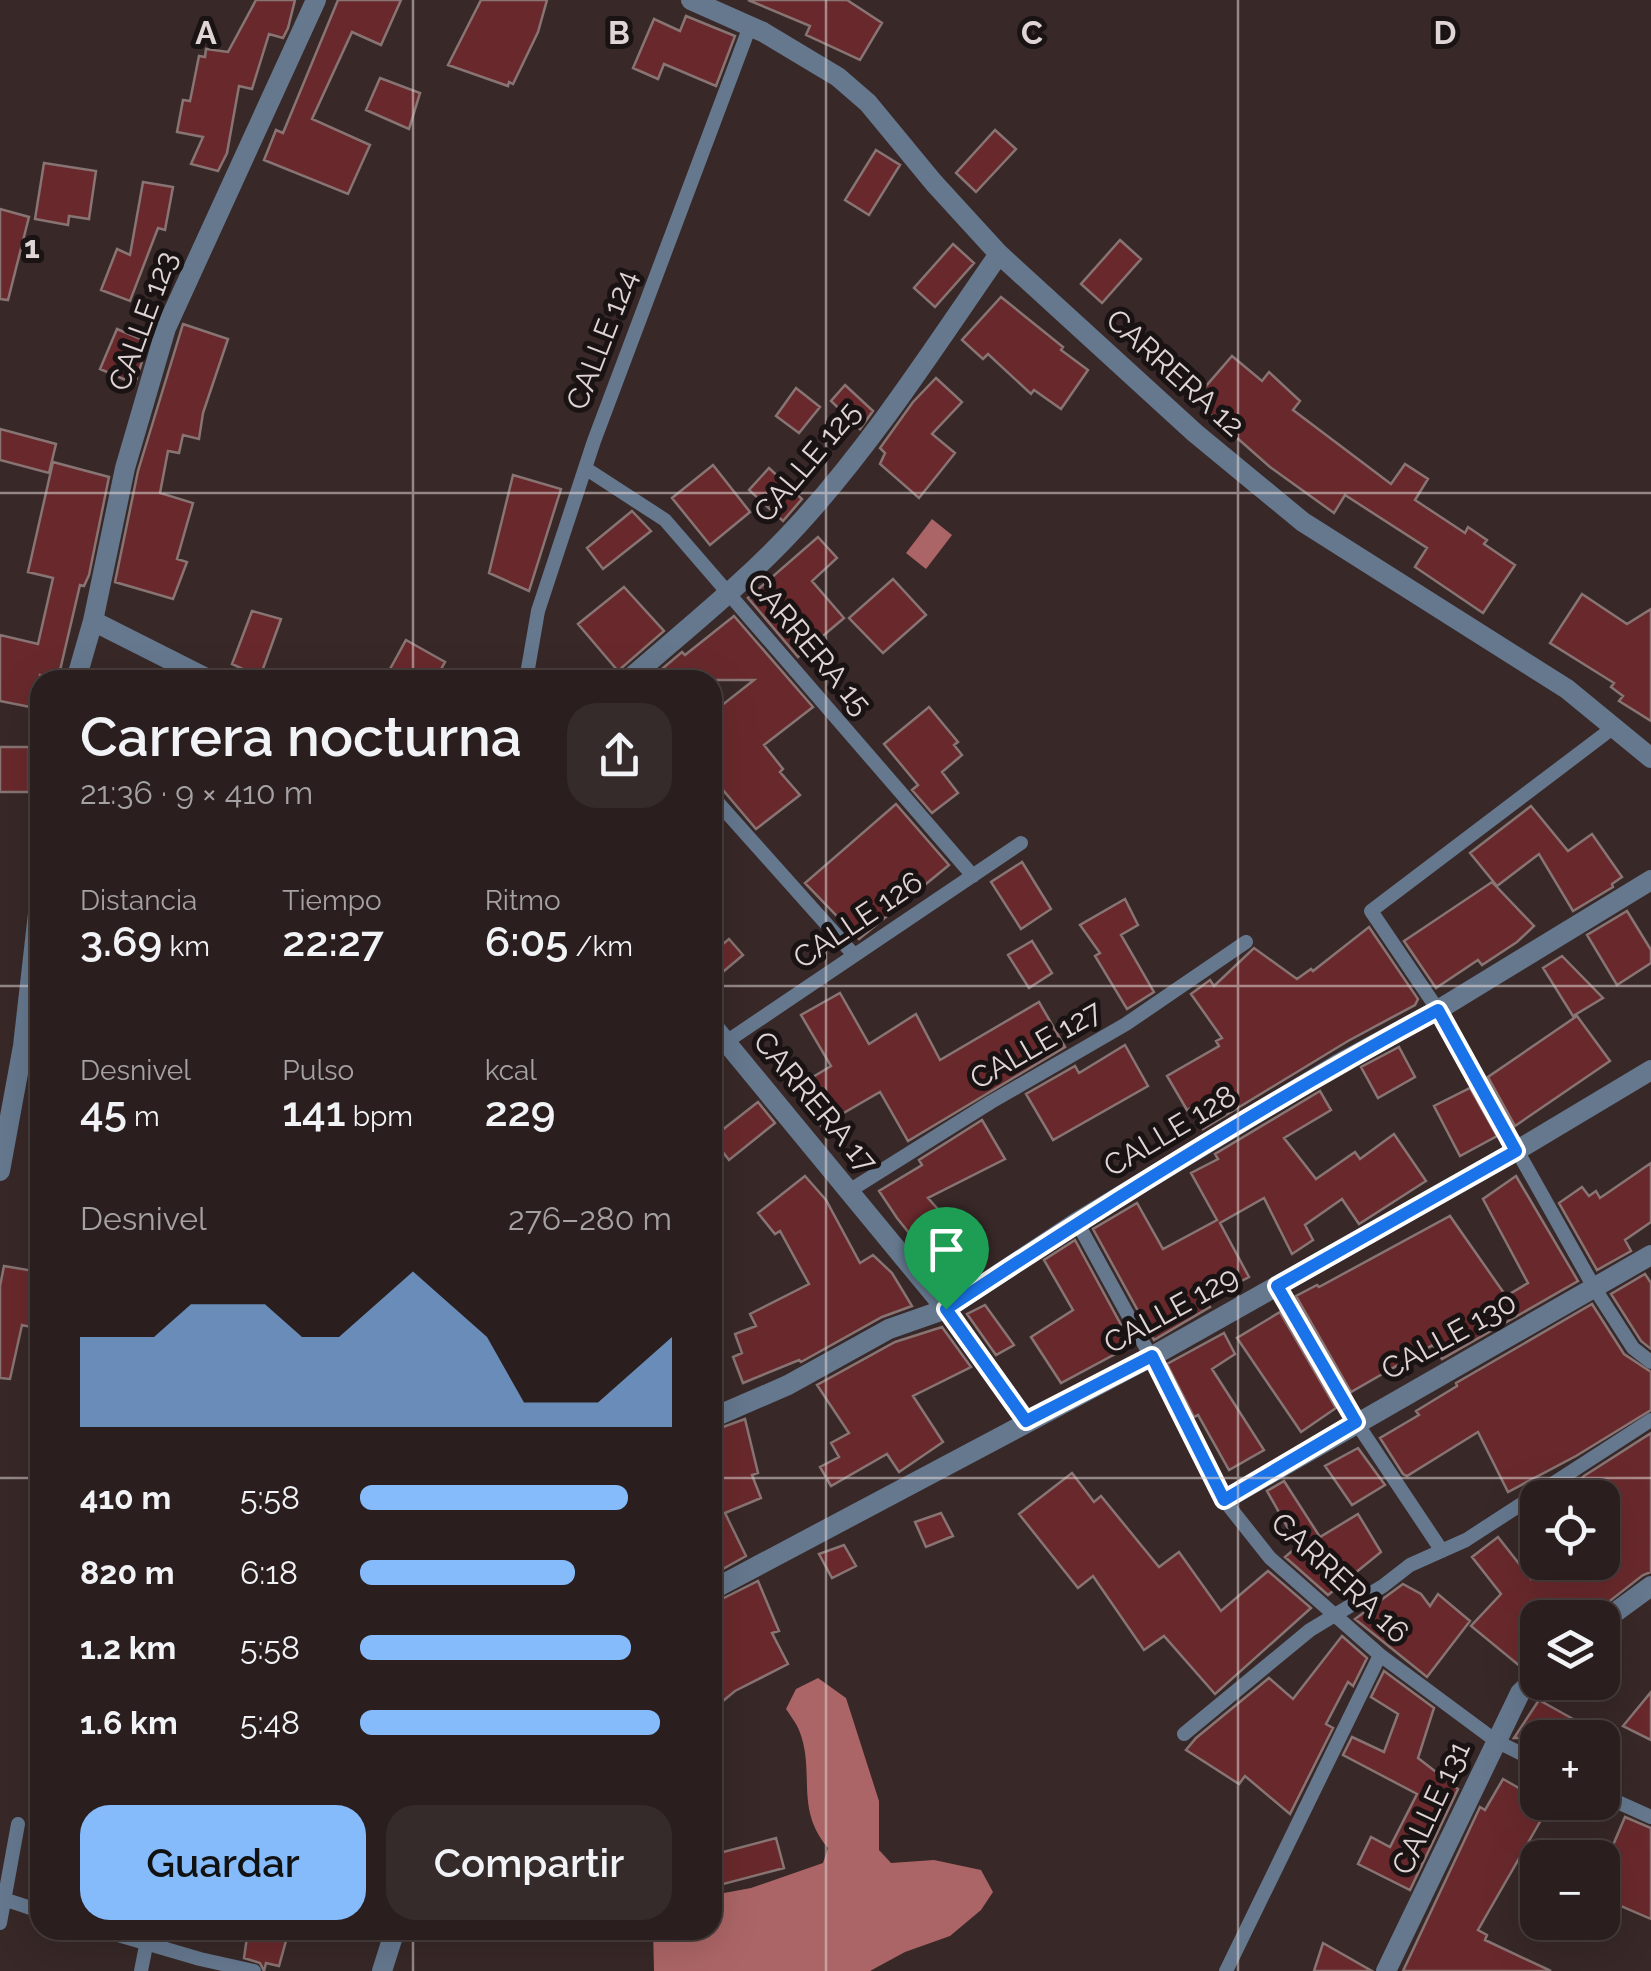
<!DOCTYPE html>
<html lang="es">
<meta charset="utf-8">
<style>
:root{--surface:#2a1e1e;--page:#362b2b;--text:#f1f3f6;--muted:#a5a2a4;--line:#463c3c;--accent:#85bbfb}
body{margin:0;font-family:Raleway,sans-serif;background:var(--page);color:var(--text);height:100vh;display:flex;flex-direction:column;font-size:38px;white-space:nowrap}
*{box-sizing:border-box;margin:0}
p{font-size:32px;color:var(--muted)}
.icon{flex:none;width:55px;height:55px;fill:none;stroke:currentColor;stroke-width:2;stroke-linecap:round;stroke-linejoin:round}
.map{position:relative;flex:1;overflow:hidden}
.side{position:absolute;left:30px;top:670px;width:692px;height:1270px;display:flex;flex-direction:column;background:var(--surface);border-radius:30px;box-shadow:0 10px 40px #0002,0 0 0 2px var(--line)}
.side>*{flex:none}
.tools{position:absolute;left:1520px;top:1480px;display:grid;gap:20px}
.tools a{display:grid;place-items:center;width:100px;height:100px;border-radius:20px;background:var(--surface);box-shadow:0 10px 40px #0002,0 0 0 2px var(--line);font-size:50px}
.pin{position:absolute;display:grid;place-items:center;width:85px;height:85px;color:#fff;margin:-102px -42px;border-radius:50% 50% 50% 0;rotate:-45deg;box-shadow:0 0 10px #0007}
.pin .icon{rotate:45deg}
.round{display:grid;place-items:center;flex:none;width:105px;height:105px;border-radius:30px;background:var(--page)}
.summary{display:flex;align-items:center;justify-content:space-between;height:170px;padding:0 50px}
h1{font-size:55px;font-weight:600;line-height:75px}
.figures{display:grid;grid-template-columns:repeat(3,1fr);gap:15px;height:170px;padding:10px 50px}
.figures div{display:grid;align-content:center}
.figures b{font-size:42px;font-weight:600}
.figures small{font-size:28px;font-weight:400}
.figures p{font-size:28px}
.chart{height:280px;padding:20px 50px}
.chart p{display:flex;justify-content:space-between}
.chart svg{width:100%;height:180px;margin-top:10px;fill:var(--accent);opacity:.7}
.primary-button{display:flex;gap:20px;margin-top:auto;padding:20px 50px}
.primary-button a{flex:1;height:115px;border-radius:30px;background:var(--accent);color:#111;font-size:40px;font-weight:600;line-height:115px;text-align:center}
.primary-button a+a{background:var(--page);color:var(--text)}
ul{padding:0 50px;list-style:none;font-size:32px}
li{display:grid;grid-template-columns:160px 120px 1fr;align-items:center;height:75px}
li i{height:25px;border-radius:12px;background:var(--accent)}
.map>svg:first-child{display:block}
.water{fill:#ac6566}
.building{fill:#69292c;stroke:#877473;stroke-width:2.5}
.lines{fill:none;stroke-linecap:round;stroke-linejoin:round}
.lane{stroke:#65788e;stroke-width:14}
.street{stroke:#65788e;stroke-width:20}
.route-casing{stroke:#fff;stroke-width:20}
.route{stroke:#1a73e8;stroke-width:12}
.grid{fill:none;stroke:#e0d5d5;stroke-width:2.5;stroke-opacity:0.55}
.labels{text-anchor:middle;stroke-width:10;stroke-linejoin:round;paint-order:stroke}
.street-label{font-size:30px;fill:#e0d5d5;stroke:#1a1313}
.grid-label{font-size:32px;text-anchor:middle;font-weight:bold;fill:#e0d5d5;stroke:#1a1313;stroke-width:10;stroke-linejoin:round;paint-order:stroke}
</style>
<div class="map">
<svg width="1651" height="1971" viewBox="0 0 1651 1971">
<rect width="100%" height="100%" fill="#382828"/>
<path class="water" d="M932 519 952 535 926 569 906 553Z
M818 1678 846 1698 879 1801V1850L891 1863 934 1860 981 1870 993 1892 981 1910 950 1936 905 1952 870 1971H654L653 1930H712L713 1895 751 1888 823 1863 828 1848C794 1808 816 1772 799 1730 796 1723 790 1715 786 1709L796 1689Z"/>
<path class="building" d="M256 0H295L288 28 283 38 269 34 252 89 239 86 227 153 218 171 191 164 203 137 177 132 183 100 190 101 199 56 205 57 206 49 228 52Z
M338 0H401L381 45 352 32 312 119 370 145 348 194 264 160 276 130 283 133Z
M481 0H547L538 32 513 84 509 82 508 86 448 65Z
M748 0H847L882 23 860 60 806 35 810 26Z
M686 16 735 36 716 86 664 64 658 79 633 68 654 19 680 31Z
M380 78 420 93 409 129 366 110Z
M995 130 1016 149 976 192 956 173Z
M876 150 900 165 869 215 845 200Z
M44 163 96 171 89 219 69 216 68 225 35 219Z
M143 182 173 187 165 230 158 228 130 301 101 290 117 249 130 255Z
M0 209 29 217 8 300 0 299Z
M1120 240 1141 259 1102 303 1081 284Z
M953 244 974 263 935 307 914 288Z
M1001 297 1063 347 1061 350 1088 370 1061 409 1034 390 1031 394 988 354 983 359 962 340Z
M183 324 228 339 203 413 199 439 183 435 179 453 168 451 160 493 193 503 177 559 187 562 173 599 115 582 138 471Z
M117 329 148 342 135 384 100 369Z
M1232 356 1262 381 1269 372 1300 401 1293 410 1391 484 1405 464 1428 479 1415 500 1465 533 1468 527 1487 540 1484 544 1515 565 1483 613 1415 567 1427 548 1345 495 1334 513 1270 467 1194 400Z
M936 378 962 402 932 434 955 453 919 498 880 464 885 453 880 448 913 402Z
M845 385 873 411 860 429 831 401Z
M796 388 820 407 799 433 776 416Z
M0 429 56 444 49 473 0 460Z
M53 462 109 477 89 575 84 586 80 585 58 679 40 675V709L0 701V635L38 644 53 578 28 572Z
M713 465 750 512 710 545 672 498Z
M769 468 802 499 783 521 749 490Z
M513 475 561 489 529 591 489 573Z
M632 511 651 531 603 569 587 548Z
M818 537 837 558 812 581 844 618 798 657 748 598Z
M893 579 926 615 883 653 849 618Z
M624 587 664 631 618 671 578 624Z
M1582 594 1627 624 1651 609V721L1619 701 1623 696 1611 687 1614 683 1550 643Z
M252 611 281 619 260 677 232 664Z
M734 616 813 707 764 745 783 769 780 772 800 795 756 829 712 777V713L754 680H649L682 652 685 655Z
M406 640 445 662 435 680H384Z
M929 707 958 742 954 745 962 755 942 772 958 793 932 813 912 790 918 785 884 744Z
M0 747H29V792H0Z
M896 804 949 865 859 939 805 883Z
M1531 806 1568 851 1592 834 1622 877 1612 884 1613 887 1573 911 1539 854 1497 886 1470 853Z
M1022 862 1051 909 1021 929 991 882Z
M1492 882 1534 926 1517 942 1482 965 1478 960 1436 988 1404 941Z
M1125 899 1138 925 1121 935 1154 992 1127 1009 1095 956 1100 953 1080 925Z
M1627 911 1651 950V963L1617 985 1587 935Z
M1369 927 1418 999 1415 1005 1348 1041 1203 1129 1191 1108 1187 1110 1167 1076 1219 1046 1216 1041 1222 1038 1191 994 1210 980 1214 986 1254 948 1297 979 1311 969 1313 971Z
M729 939 743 955 712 981V953Z
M1032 941 1052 973 1029 988 1008 955Z
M1562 956 1603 998 1573 1016 1543 968Z
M840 993 869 1044 916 1014 940 1060 1039 1002 1065 1047 908 1141 880 1092 821 1126 798 1086 831 1066 801 1015Z
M1577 1016 1610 1061 1515 1126 1488 1077Z
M1125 1045 1148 1086 1053 1140 1026 1094 1075 1066 1079 1073Z
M1399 1047 1415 1077 1378 1098 1361 1067Z
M1470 1088 1497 1136 1460 1156 1434 1106Z
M1320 1091 1331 1110 1284 1138 1316 1179 1355 1152 1360 1159 1394 1134 1426 1181 1359 1224 1342 1199 1305 1225 1313 1240 1292 1254 1264 1198 1220 1223 1249 1277 1206 1300 1210 1307 1154 1340 1093 1229 1137 1203 1163 1249 1217 1220 1191 1173 1218 1159 1215 1154Z
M758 1102 775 1123 729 1160 712 1138Z
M982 1120 1005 1159 928 1198 983 1260 950 1284 897 1218 879 1191 922 1165 919 1160Z
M1651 1163V1222L1625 1240 1631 1251 1597 1270 1559 1203 1582 1187 1589 1196 1596 1191 1600 1198Z
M805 1176 826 1200 860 1263 873 1255 892 1273 912 1306 882 1317 801 1362 799 1360 743 1383 733 1357 742 1353 735 1334 756 1326 750 1314 809 1284 780 1231 775 1234 758 1213Z
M1516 1176 1578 1281 1442 1359 1433 1345 1351 1392 1296 1296 1317 1285 1319 1287 1450 1216 1506 1296 1528 1283 1483 1199Z
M1075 1240 1132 1345 1061 1383 1031 1337 1073 1310 1044 1260Z
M4 1266 40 1272V1329L22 1325 10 1379 0 1378V1286Z
M1645 1274 1651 1283V1349L1641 1341 1611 1294Z
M1592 1304 1624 1354 1651 1372V1410L1576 1456 1508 1492 1478 1432 1407 1476 1403 1474 1380 1438 1419 1415 1416 1411 1457 1386 1456 1383Z
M985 1305 1014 1345 996 1355 967 1314Z
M1280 1312 1336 1408 1301 1432 1237 1338Z
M942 1327 971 1367 913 1396 943 1442 899 1472 887 1454 831 1486 820 1467 839 1457 831 1443 849 1433 817 1385 895 1342Z
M1224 1333 1235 1354 1212 1369 1264 1450 1229 1470 1198 1415 1194 1417 1167 1364Z
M745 1419 758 1473 752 1475 761 1498 725 1513 746 1556 721 1570 712 1551V1431Z
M1651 1433V1572L1643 1575 1588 1618H1538V1648L1521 1667 1471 1626 1501 1594 1472 1557 1498 1537 1531 1579 1555 1562H1602V1498H1566L1584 1476Z
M1358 1448 1385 1485 1352 1505 1325 1466Z
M1072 1473 1094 1502 1101 1496 1159 1567 1179 1552 1221 1611 1268 1571 1311 1608 1215 1694 1164 1636 1144 1650 1093 1576 1078 1588 1019 1514Z
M1284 1481 1320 1537 1358 1514 1381 1552 1328 1595 1285 1557 1298 1546 1267 1491Z
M941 1513 953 1536 926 1547 915 1522Z
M844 1545 856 1566 832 1578 819 1554Z
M758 1581 779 1631 772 1633 788 1664 735 1691 712 1710V1604Z
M1403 1584 1421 1594 1430 1606 1438 1594 1470 1621 1427 1677 1355 1619Z
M1342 1636 1367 1658 1353 1686 1348 1682 1326 1724 1333 1728 1290 1814 1245 1776 1239 1784 1186 1750 1196 1738 1269 1678 1293 1699Z
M1384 1671 1434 1708 1418 1758 1458 1789 1410 1890 1358 1864 1371 1837 1390 1847 1417 1794 1343 1755 1352 1737 1384 1752 1398 1714 1371 1697Z
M1651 1692V1740L1623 1726Z
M1539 1700 1607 1738H1514Z
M1503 1779 1538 1799V1802L1549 1806 1478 1930 1487 1935 1485 1940 1551 1971H1403L1480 1807 1485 1810Z
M1625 1817 1651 1828V1919L1602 1898V1871Z
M776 1838 784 1868 712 1887V1855Z
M248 1930H289L279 1966 266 1963 264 1971 260 1963 244 1958Z
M1323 1943 1372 1971H1314Z"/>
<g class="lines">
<path class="lane" d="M585 468 665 520 973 876
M526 680 538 611 594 441 750 26
M1614 727 1371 911 1438 1010 1595 1289 1633 1348 1651 1362
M712 796 854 955
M726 1042 1021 843
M849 1191 991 1102 1126 1024 1246 942
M1077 1222 1151 1357 1224 1500 1270 1558 1380 1655 1496 1741 1538 1762
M1277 1286 1356 1422 1442 1551
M1184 1734 1310 1630 1383 1586 1410 1565 1466 1540 1651 1420
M1602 1795 1651 1817
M0 1898 40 1911
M0 1923 18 1824
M101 1930 200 1959 254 1971
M141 1971 149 1930
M1226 1971 1380 1655"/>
<path class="street" d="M691 0 763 32 838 77 868 103 934 183 999 254 1195 433 1303 522 1567 689 1651 758
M93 621 210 680
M76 680 93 621 125 468 166 328 316 0
M628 680C685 630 747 581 798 525 874 442 935 346 999 254
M712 1025 946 1309 1026 1421
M0 1171 23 1046 40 896
M712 1418 788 1385 889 1329 946 1309 1077 1222 1338 1064 1438 1010 1651 880
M1224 1500 1651 1255
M712 1590 1151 1357 1516 1151 1651 1070
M1602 1622 1651 1586
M382 1971 395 1930
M1386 1971 1520 1693 1538 1676"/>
</g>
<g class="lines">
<g class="route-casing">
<path id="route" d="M1438 1010 1516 1151 1277 1286 1356 1422 1224 1500 1152 1356 1026 1421 946 1309C1106 1203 1269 1101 1438 1010Z"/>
</g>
<use href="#route" class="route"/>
</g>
<path class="grid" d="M413 0V680M826 0V1971M1238 0V1971M0 493H1651M0 986H40M712 986H1651M0 1478H40M712 1478H1651M413 1930V1971"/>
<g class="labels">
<g class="street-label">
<text transform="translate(143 321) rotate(-70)" y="10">CALLE 123</text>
<text transform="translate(602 340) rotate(-69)" y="10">CALLE 124</text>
<text transform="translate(1175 373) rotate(42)" y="10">CARRERA 12</text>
<text transform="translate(807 462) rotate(-50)" y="10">CALLE 125</text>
<text transform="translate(809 644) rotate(50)" y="10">CARRERA 15</text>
<text transform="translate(858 920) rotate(-34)" y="10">CALLE 126</text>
<text transform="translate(1036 1045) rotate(-30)" y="10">CALLE 127</text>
<text transform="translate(815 1102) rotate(50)" y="10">CARRERA 17</text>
<text transform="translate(1170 1131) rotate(-31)" y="10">CALLE 128</text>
<text transform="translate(1171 1310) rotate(-29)" y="10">CALLE 129</text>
<text transform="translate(1449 1336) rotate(-29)" y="10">CALLE 130</text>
<text transform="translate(1340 1578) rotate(43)" y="10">CARRERA 16</text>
<text transform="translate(1431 1808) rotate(-65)" y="10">CALLE 131</text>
</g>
</g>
<g class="grid-label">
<text x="206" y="44">A</text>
<text x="619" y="44">B</text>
<text x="1032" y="44">C</text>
<text x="1445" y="44">D</text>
<text x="32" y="258">1</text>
</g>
</svg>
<div class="tools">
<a><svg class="icon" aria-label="locate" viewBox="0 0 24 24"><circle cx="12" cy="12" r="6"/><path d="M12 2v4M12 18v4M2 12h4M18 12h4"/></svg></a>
<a><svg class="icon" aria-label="layers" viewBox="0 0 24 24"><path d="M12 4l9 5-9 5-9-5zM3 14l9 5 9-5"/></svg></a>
<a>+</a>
<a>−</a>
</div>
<div class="pin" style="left:946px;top:1309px;background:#1e9e55"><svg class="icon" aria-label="arrive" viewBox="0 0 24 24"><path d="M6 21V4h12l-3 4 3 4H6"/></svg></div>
<section class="side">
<div class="summary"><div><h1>Carrera nocturna</h1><p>21:36 · 9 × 410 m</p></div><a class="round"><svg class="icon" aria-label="share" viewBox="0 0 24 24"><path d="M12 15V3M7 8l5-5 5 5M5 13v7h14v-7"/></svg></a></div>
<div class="figures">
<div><p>Distancia</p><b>3.69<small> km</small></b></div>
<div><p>Tiempo</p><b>22:27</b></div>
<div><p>Ritmo</p><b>6:05<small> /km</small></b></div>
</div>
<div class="figures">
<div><p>Desnivel</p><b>45<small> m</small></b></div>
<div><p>Pulso</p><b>141<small> bpm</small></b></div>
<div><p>kcal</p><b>229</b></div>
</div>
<div class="chart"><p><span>Desnivel</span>276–280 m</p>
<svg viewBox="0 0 160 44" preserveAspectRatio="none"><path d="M0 44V22L10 22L20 22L30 14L40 14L50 14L60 22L70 22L80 14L90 6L100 14L110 22L120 38L130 38L140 38L150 30L160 22V44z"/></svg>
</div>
<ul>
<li><b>410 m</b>5:58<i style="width:86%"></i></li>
<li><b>820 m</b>6:18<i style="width:69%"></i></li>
<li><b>1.2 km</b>5:58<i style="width:87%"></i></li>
<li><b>1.6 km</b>5:48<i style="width:96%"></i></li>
</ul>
<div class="primary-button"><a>Guardar</a><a>Compartir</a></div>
</section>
</div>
